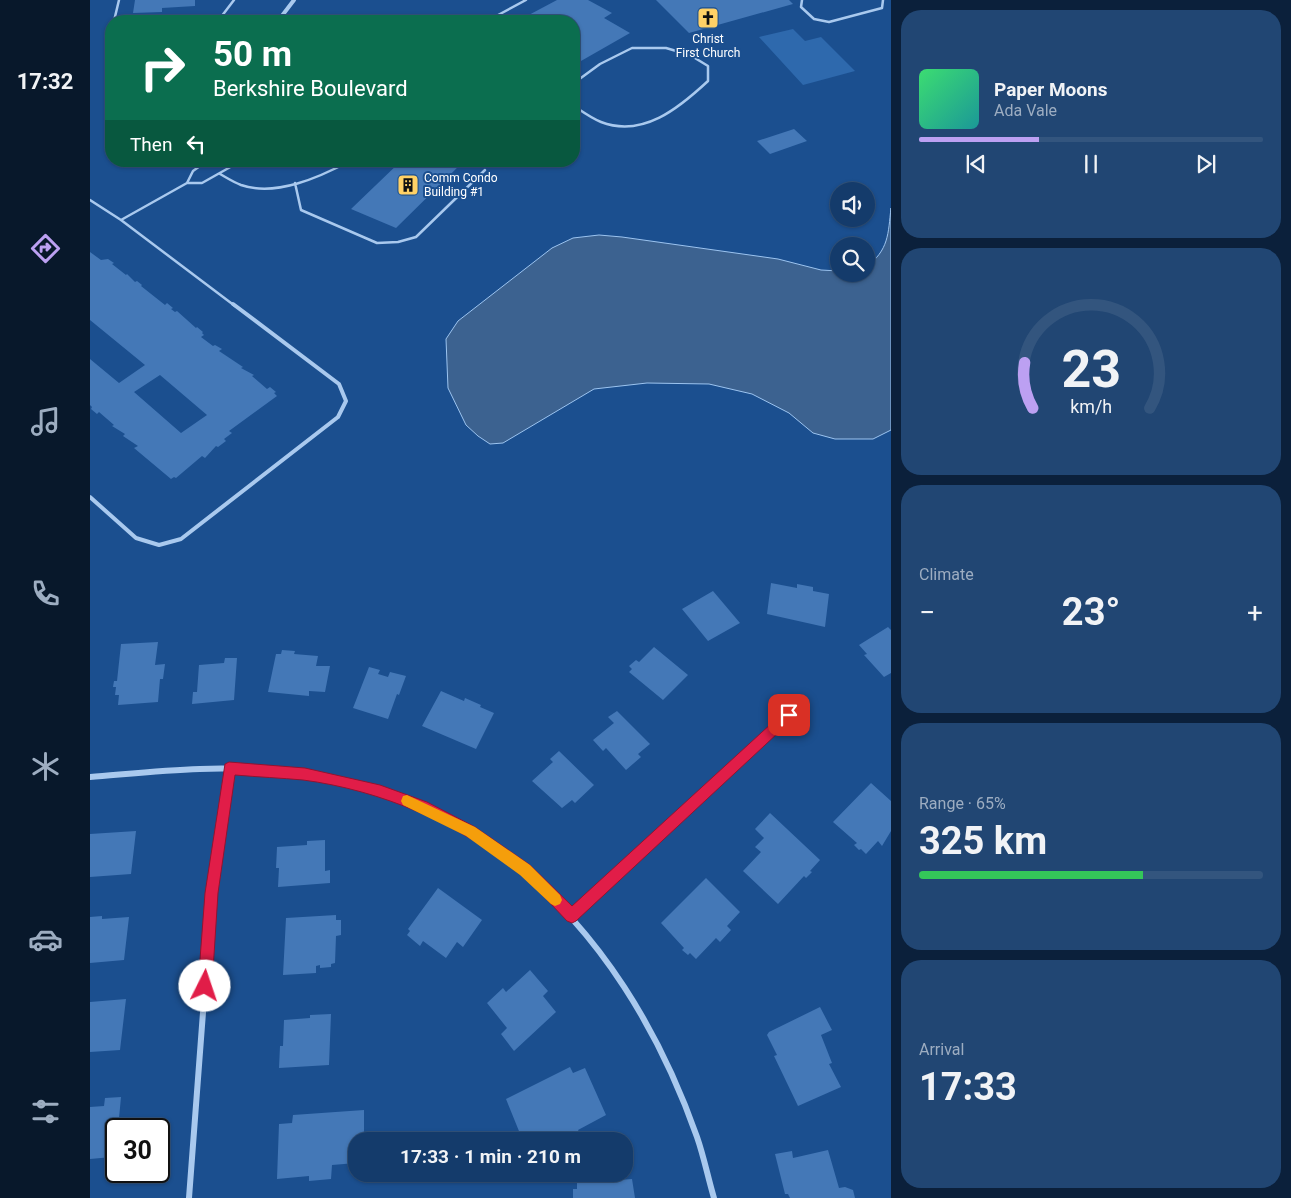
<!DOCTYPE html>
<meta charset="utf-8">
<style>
body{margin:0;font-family:Roboto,sans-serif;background:#214673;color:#f1f3f6;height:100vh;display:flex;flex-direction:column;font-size:19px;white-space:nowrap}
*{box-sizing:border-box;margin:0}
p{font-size:16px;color:#9dadc1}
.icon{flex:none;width:28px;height:28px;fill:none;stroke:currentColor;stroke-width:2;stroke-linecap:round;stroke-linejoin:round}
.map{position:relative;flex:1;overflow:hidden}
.sheet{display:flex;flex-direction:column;gap:10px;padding:10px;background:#0b203b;width:400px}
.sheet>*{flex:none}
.top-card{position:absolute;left:15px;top:15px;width:475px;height:152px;border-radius:20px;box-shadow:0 1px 4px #0004,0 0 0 1px #33557e;background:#0b6e4f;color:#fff;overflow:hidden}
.buttons{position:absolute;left:740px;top:182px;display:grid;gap:10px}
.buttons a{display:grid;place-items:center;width:45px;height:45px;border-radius:50%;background:#143b6b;box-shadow:0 1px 4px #0004,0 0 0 1px #33557e;font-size:25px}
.speed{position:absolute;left:15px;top:1118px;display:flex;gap:10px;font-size:25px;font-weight:700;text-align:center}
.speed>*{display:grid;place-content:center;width:65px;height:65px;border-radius:50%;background:#143b6b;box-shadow:0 1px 4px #0004,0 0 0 1px #33557e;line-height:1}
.speed .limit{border:2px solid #111;border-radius:8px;background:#fff;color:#111}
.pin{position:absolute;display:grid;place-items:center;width:42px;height:42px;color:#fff;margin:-21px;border-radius:10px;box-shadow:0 2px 8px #0006}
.me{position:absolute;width:55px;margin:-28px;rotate:4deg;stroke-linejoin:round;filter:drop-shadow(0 0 4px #0008)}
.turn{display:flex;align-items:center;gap:18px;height:105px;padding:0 25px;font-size:22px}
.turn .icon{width:65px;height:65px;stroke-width:2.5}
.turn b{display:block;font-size:35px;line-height:42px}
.then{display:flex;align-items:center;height:48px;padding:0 25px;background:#0003;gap:10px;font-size:19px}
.big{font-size:38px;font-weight:700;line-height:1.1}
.sheet .tile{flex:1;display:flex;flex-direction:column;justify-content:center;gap:8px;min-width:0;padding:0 18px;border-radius:20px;background:#214673}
.sheet .dial{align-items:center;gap:0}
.dial svg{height:130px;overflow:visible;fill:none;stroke:#33557e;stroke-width:7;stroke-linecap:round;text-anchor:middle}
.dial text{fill:#f1f3f6;stroke:none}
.song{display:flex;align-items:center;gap:15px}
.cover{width:60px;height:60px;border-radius:8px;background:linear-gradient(135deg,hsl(140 70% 55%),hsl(180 70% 35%))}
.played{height:5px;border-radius:2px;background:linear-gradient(90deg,#bca0f2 35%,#33557e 35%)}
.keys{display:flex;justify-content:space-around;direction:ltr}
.heat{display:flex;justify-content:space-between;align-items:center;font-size:28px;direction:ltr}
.charge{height:8px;border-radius:4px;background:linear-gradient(90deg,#34c759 65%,#33557e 0)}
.trip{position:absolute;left:258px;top:1132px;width:285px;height:50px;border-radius:20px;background:#143b6b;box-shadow:0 1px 4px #0004,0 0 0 1px #33557e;font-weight:700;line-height:50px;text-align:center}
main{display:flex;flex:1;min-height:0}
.tab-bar{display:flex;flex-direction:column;width:90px;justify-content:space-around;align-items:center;background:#08182b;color:#9dadc1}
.tab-bar .icon{width:35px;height:35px}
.tab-bar .active{color:#bca0f2}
.tab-bar b{font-size:22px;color:#f1f3f6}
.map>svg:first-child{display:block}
</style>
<main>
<nav class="tab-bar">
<b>17:32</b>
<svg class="icon active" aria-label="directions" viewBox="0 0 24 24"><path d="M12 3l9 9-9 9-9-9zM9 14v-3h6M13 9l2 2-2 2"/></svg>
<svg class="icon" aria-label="music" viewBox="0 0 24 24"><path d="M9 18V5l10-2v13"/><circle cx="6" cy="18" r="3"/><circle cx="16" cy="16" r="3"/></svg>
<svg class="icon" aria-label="phone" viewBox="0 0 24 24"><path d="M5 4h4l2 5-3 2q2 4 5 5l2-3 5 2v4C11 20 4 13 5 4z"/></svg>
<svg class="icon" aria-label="climate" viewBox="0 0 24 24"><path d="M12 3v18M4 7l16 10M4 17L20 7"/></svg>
<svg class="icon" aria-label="car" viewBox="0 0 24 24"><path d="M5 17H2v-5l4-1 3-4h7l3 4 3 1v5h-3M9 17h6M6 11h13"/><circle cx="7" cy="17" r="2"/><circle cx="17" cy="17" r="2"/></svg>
<svg class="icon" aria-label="filters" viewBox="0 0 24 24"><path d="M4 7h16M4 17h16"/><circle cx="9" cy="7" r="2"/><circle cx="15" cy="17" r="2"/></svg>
</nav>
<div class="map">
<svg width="801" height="1198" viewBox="0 0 801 1198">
<rect width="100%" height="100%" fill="#1b4f8f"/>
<path fill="#2e69ad" d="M703 29 715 41 731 37 765 71 713 85 669 37Z"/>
<path fill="#3c6290" stroke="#9cc4f0" d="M801 208V430L783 439H745L723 433 699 413 662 394 619 384 557 383 504 389 413 443 400 444 388 436 376 425 358 388 356 339 368 321 462 248 483 238 509 235 532 237 688 259 731 270 749 271V274H776V267C799 250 798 234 801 208Z"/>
<path fill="#4478b7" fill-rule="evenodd" d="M45 0H105V6L72 8V12L43 13Z
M467 0H498L522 13 514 18 540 33 484 65V21H441L435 17Z
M566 0H699L703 4 599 33Z
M704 129 717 141 680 154 667 141Z
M311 161H374L306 228 261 209Z
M0 252 11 260 18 259 24 263 22 264 36 275 37 274 45 282 47 281 52 285 51 286 75 305 77 303 83 308 81 309 85 312 87 311 106 328 107 327 113 332 112 333 114 335 111 337 123 346 125 345 132 349 129 351 153 367 151 368 164 375 162 376 177 389 180 387 186 392 184 393 187 396 139 431 142 433 134 439 136 441 128 447 126 446 115 458 112 456 86 478 84 477 81 479 44 448 48 446 33 436 35 434 22 426 24 425 9 412 7 414 1 409 2 407 0 405V359L29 383 55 365 0 320ZM70 375 117 415 91 433 44 392Z
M681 583 707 588V584L723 587V591L739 594 735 627 677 614Z
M623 591 650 623 618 641 592 609Z
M798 627 801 630V673L794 677 774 655 777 654 769 645Z
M68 642 65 665 75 664 73 679H70L68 702 28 705 29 695H25L26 687H23L24 681H27L31 644Z
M564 647 598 675 573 700 539 672 542 669 539 666 546 660 549 662Z
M192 650 205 651 204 654 228 656 226 666H240L235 692 219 691V696L178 692 186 654H191Z
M135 658H147L144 700 102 704 103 692H107L109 665 134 663Z
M279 667 290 670 288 674 298 677 300 672 316 676 309 695 307 694 298 719 263 708Z
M351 691 374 701 375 698 391 705 390 707 404 713 386 749 332 726Z
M527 711 560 744 548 754 551 757 536 770 516 748 513 751 503 740 524 723 518 717Z
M469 751 504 785 485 803 482 800 472 808 442 781 463 762 460 759Z
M781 783 801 801V831L792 846 788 841 776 854 771 849 769 850 764 845 767 843 743 822Z
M680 813 730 860 720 871 722 872 716 878 714 876 688 904 653 871 671 852 665 847 674 838 665 829Z
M46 831 41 874 0 877V834Z
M235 840V871L240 870V883L188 887 189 868H186L187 847 217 845V841Z
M616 878 650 912 637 926 641 930 630 942 626 938 606 959 600 953 598 955 592 950 594 948 571 923Z
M348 888 392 920 373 947 367 942 356 958 333 941 330 946 317 935 320 931 318 929Z
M246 915V920H251V935L246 936 245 963 241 964V967L230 968V965L226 966V973L193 975 196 918Z
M12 916V919L39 917 34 960 0 963V917Z
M440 970 458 991 453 996 466 1012 424 1051 411 1034 417 1028 397 1003 413 988 416 992Z
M36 999 30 1050 0 1052V1002Z
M730 1007 742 1030 731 1035 742 1063 739 1064 751 1087 708 1106 684 1056 687 1055 677 1035 679 1032Z
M241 1014 239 1065 189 1068 190 1046H193L194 1020 220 1018V1015Z
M480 1067 483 1073 495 1068 516 1115 488 1130 490 1134 477 1141H468L465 1133 449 1141H433L416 1099Z
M31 1097 28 1129 25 1134 22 1157 0 1159V1107L14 1106 15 1098Z
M274 1110V1141H266V1163L242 1165 241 1179 219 1181V1176L187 1179 189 1124 202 1123 203 1115Z
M738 1150 749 1188 755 1187 763 1190 765 1198H700L698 1194H695L685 1154 702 1151 703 1158Z
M542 1179 545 1198H483V1189H487V1183Z"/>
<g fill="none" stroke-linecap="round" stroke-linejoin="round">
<path stroke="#a9c9ee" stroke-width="2.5" d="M712 0 711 7 724 19 739 22 792 8 793 0
M24 21 29 0
M128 21 144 0
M397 21 436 0
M21 36 18 51 21 52
M484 83 510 64 542 48H576L600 55 618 66V81C589 108 553 138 511 122 501 118 493 112 484 106
M117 161 103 171 97 183H112L151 161
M130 174C137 178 143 182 151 185 186 197 230 177 260 161
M205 183 211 210 287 243 308 242 326 237 395 170
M0 200 31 220 145 306
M31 220 97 183"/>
<path stroke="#a9c9ee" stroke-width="4" d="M0 497 46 538 69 545 91 539 248 417 256 401 249 384 143 304"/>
<path stroke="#a9c9ee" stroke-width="4" d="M188 21 204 0"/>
<path stroke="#a9c9ee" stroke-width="6" d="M0 777C63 772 127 764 190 772 256 779 321 797 379 830 395 839 409 852 423 863 511 933 570 1032 607 1137 614 1157 618 1178 624 1198
M482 916 699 715
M99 1198 122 893 139 768"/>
</g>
<path fill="#e11d48" stroke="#92132f" d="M699 709 703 711 705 715 703 719 486 921 482 923 477 921C462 905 447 889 431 875 372 824 290 790 213 780 191 778 168 777 145 775L128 893 122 986 120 991 115 993 110 991 108 986 115 893 135 764 139 762 215 768 290 785 337 802 385 827 440 865 482 906 695 711Z"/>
<path fill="#f59e0b" d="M317 795 385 827 440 865 470 895 472 900 470 904 465 906 461 904 430 875 376 836 313 805 311 801 313 796Z"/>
<defs>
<g id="church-square" transform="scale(1.125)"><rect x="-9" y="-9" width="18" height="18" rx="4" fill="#ffd166" stroke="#1b4f8f"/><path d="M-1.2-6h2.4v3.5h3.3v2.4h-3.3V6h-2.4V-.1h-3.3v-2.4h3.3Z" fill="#111"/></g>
<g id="building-square" transform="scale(1.125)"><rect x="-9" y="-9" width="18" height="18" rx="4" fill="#ffd166" stroke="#1b4f8f"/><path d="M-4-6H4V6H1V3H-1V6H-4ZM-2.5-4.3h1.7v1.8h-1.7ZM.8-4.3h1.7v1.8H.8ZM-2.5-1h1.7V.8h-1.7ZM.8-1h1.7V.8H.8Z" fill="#111"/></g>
</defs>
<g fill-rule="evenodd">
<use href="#church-square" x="618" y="18"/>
<use href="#building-square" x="318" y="185"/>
</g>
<g text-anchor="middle" stroke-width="4" stroke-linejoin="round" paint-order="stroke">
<g font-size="12" fill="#fff" stroke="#1b4f8f">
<text x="618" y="43">Christ<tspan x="618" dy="14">First Church</tspan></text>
<text x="334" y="182" text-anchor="start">Comm Condo<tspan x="334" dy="14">Building #1</tspan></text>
</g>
</g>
</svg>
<div class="buttons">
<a><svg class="icon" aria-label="sound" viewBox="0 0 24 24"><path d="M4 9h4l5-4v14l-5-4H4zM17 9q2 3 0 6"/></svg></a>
<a><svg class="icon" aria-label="search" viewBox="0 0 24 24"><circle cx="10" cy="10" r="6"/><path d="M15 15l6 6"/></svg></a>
</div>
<div class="speed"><div class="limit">30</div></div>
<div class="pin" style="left:699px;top:715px;background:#d93025"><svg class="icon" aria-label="arrive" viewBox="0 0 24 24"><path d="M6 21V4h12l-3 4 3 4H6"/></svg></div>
<svg class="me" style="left:115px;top:986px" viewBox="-20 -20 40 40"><circle r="19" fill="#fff"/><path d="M0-13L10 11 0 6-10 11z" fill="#e11d48"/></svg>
<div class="trip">17:33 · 1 min · 210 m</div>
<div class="top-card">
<div class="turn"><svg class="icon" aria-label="right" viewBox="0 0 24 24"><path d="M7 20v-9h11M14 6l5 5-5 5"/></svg><div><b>50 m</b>Berkshire Boulevard</div></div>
<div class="then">Then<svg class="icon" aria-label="left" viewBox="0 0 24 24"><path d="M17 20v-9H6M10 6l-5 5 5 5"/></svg></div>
</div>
</div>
<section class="sheet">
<div class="tile">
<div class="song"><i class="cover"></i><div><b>Paper Moons</b><p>Ada Vale</p></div></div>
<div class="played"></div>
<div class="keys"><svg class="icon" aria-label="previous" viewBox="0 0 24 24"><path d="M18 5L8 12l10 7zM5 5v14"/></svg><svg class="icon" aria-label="pause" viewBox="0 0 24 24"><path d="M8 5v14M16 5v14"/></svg><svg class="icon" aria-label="next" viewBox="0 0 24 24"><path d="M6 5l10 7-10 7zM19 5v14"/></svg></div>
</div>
<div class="tile dial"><svg viewBox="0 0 100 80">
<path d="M14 69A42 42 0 1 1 86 69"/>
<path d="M14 69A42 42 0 0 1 9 41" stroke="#bca0f2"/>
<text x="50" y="56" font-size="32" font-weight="700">23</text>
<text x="50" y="72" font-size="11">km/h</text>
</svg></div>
<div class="tile"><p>Climate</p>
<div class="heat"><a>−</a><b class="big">23°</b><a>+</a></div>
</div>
<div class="tile"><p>Range · 65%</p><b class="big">325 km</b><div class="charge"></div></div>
<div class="tile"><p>Arrival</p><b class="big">17:33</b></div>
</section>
</main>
